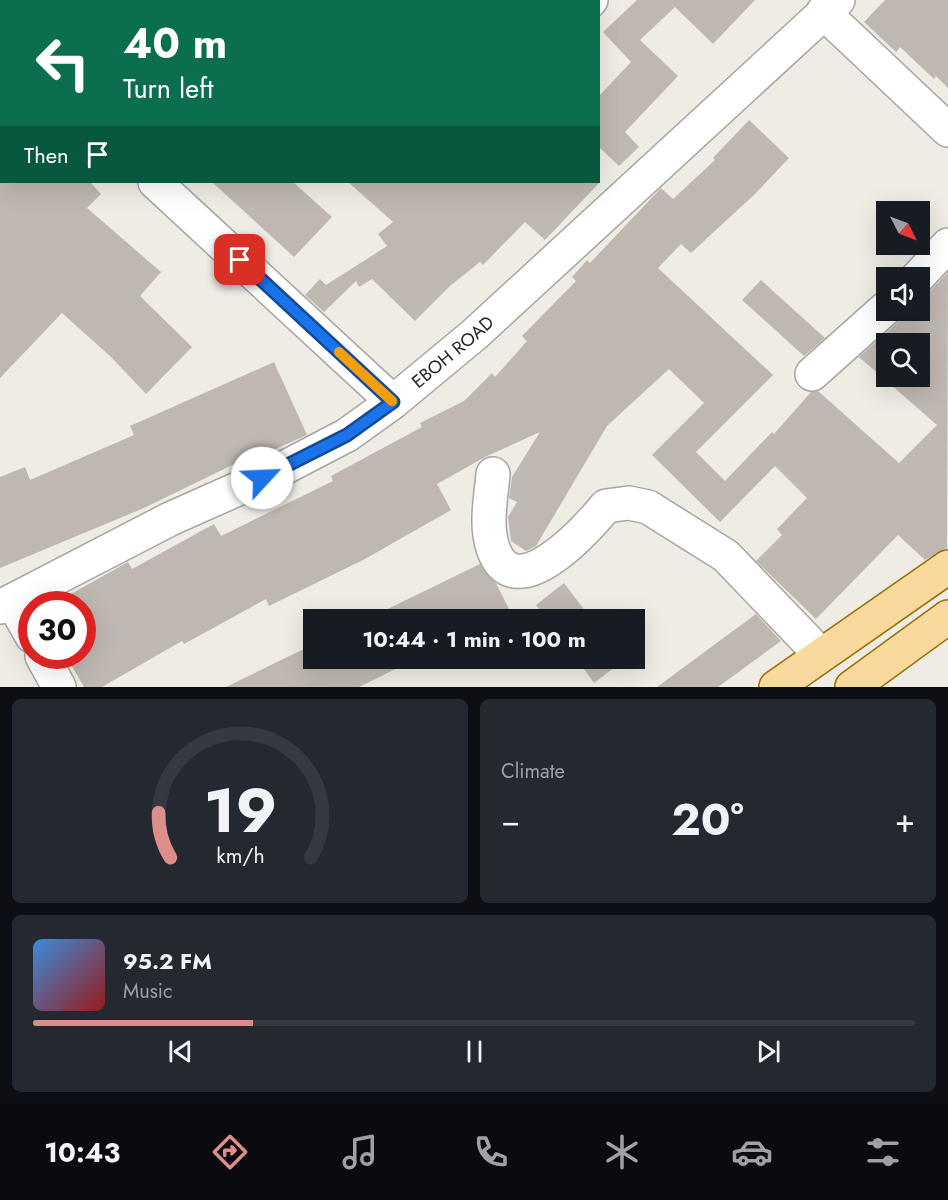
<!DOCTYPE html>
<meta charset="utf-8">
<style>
body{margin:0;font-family:Jost,sans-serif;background:#242831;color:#f1f3f6;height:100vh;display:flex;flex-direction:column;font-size:22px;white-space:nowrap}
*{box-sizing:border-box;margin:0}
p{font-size:20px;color:#9ea1a6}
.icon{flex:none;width:33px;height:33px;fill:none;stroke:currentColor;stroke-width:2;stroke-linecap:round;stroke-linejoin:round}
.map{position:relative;height:687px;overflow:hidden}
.drawer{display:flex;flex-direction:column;gap:12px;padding:12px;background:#0d0f14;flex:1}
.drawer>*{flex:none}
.guide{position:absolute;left:0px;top:0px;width:600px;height:183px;box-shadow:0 6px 24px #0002;background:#0b6e4f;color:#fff;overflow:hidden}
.needle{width:39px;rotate:132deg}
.tools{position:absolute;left:876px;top:201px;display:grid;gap:12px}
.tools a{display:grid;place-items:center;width:54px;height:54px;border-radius:0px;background:#171b24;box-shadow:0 6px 24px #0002;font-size:30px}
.speed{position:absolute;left:18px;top:591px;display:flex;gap:12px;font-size:30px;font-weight:700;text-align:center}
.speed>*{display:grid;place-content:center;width:78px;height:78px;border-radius:50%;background:#171b24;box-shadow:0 6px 24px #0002;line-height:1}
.speed .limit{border:9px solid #d22;background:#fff;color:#111}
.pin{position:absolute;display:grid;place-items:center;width:51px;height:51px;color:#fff;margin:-26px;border-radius:12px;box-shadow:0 3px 9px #0006}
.me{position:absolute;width:66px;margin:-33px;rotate:65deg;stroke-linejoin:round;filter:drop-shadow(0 0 4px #0008)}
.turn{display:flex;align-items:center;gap:21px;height:126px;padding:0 24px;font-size:27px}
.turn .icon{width:78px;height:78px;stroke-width:2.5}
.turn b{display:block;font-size:42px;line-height:51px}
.then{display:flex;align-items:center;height:57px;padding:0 24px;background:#0003;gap:12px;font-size:22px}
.big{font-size:45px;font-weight:700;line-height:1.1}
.drawer .widget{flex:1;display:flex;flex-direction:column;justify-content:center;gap:9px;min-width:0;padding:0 21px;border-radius:9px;background:#242831}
.drawer .dial{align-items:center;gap:0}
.dial svg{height:156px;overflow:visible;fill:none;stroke:#363941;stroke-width:7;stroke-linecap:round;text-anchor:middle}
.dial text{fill:#f1f3f6;stroke:none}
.song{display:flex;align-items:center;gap:18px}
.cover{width:72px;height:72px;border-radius:9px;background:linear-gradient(135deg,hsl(210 70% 55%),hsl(0 70% 35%))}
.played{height:6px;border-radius:3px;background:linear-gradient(90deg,#de8e8a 25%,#363941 25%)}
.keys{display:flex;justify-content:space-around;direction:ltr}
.heat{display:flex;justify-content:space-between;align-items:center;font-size:33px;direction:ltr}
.drawer .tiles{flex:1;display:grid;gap:12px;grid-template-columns:1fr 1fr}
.widget:last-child{grid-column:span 2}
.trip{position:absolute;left:303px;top:609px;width:342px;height:60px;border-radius:0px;background:#171b24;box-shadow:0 6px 24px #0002;font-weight:700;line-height:60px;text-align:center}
.tab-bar{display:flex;height:96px;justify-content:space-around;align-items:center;background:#090b0e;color:#9ea1a6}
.tab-bar .icon{width:42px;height:42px}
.tab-bar .on{color:#de8e8a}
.tab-bar b{font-size:27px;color:#f1f3f6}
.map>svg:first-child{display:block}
</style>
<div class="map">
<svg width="948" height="687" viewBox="0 0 948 687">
<rect width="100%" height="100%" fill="#efece4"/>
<path fill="#bfb8b0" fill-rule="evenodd" d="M637 0H755L713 44 675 7 640 40 678 76 625 132 639 147 619 166 598 146V97L631 62 603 32Z
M885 0H948V88L936 76 934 79 900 47 896 52 864 22Z
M749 120 789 158 755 194 691 253 681 244 658 268 773 375 696 452 725 481 772 432 774 434 811 392 818 391 899 463 937 425 859 357 898 322 904 310H920V296L930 291 948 272 947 548 925 560 898 535 816 619 756 561 782 535 777 529 807 498 775 466 720 522 652 455 704 403 669 369 607 426 536 546 526 551 511 541 508 517 517 502 509 498 512 477 540 432 485 457 437 484 451 510 365 559 269 606 266 599 184 644 182 641 102 687H84L66 656H82V604H53L128 562 132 569 214 524 221 536 333 481 331 476 422 427 420 423 464 401 492 373 495 377 527 341 522 336 576 281 572 277 587 260 590 263 661 188 673 199 715 160 713 158ZM886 344H920V376H886Z
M0 182H90L101 194 87 208 161 272 140 296 192 347 146 394 111 357 62 313 0 378Z
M212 182H293L332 217 294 257Z
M348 182H600L545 240 525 222 483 265 480 262 450 286 415 321 372 279 359 287 356 281 324 312 305 295 320 279 326 285 387 246 378 234 393 222Z
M761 280 825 338 804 356 742 300Z
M274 362 307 435 260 456 259 452 144 508 0 568V477L25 467 30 480 134 435 130 426Z
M480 564 496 583 511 613 499 620H365Z
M564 583 592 620H546L536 605Z
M756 614 781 641 718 687H657Z
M314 644V658H418L359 687H226Z
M576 658H627L594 683Z"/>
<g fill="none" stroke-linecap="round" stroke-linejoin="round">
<g stroke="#a5a5a5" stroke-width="36">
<g id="minor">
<path d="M589 2 591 0"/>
<path d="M823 12 948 130"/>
<path d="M0 38 2 39"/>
<path d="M0 131 2 130"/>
<path d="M155 182 393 402"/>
<path d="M917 278 948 245"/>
<path d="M812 374 886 308"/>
<path d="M493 474C491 498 485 525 493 548 514 611 587 529 606 506L629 503 648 507 726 556 821 655"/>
<path d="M12 601 32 636"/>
<path id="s1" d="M0 607 170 519 280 470 347 435 393 402 475 334 838 0"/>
<path d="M42 656 59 687"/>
</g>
</g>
<g stroke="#946f03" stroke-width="36">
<path id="major" d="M776 687 948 567
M852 687 948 617"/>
</g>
<use href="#minor" stroke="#fff" stroke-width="33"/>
<use href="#major" stroke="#fad99e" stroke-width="33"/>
</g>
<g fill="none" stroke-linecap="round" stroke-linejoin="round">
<g stroke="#114b97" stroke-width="15">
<path id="route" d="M240 260 393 402 347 435 262 478"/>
</g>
<use href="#route" stroke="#1a73e8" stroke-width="10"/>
<path stroke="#f59e0b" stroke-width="10" d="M339 352 392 401"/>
</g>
<g text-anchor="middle" stroke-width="5" stroke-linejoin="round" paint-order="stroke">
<g font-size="18" fill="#1e1e1e" stroke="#fff">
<text dy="6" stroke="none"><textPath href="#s1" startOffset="522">EBOH ROAD</textPath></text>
</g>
</g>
</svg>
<div class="tools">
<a><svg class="needle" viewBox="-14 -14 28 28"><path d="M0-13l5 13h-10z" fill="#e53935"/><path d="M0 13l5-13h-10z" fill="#9ea1a6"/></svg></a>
<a><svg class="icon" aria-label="sound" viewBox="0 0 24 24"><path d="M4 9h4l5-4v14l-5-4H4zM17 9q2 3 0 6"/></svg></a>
<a><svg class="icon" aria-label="search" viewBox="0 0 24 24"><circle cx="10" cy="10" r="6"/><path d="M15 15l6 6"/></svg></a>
</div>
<div class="speed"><div class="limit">30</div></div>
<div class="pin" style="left:240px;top:260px;background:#d93025"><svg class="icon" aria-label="arrive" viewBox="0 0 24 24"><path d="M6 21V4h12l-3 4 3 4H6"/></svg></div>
<svg class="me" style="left:262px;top:478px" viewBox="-20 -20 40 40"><circle r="19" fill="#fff"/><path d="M0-13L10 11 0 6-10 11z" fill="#1a73e8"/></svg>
<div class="trip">10:44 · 1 min · 100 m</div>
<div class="guide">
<div class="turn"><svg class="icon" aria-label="left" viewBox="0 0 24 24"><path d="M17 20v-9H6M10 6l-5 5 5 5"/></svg><div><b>40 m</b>Turn left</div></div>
<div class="then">Then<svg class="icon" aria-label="arrive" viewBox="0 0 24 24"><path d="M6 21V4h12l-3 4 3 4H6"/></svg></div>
</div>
</div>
<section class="drawer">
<div class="tiles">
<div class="widget dial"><svg viewBox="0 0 100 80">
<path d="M14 69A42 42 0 1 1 86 69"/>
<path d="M14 69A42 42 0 0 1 8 46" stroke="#de8e8a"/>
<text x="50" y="56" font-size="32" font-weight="700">19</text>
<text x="50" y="72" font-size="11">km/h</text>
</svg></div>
<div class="widget"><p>Climate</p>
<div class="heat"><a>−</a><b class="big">20°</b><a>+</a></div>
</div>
<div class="widget">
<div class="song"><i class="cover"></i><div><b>95.2 FM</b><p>Music</p></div></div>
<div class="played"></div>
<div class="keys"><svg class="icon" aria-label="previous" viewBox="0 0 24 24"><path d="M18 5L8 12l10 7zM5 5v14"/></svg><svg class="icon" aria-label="pause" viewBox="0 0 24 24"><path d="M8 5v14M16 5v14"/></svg><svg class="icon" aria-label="next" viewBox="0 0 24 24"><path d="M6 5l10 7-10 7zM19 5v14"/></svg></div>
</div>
</div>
</section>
<nav class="tab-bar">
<b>10:43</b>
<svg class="icon on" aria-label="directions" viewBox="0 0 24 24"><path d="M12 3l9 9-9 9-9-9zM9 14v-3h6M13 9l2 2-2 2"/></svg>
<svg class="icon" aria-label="music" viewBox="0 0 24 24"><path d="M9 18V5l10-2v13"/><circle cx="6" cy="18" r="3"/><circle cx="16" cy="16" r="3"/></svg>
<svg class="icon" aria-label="phone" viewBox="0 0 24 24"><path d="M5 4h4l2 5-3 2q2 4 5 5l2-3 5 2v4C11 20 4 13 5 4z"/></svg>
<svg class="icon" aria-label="climate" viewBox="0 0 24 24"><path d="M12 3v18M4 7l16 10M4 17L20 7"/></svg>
<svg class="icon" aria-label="car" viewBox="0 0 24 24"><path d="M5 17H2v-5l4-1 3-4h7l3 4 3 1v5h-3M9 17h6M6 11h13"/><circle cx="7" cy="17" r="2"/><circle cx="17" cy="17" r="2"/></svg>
<svg class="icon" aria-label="filters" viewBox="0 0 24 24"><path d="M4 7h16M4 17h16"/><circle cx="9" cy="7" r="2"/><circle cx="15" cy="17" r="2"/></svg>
</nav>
